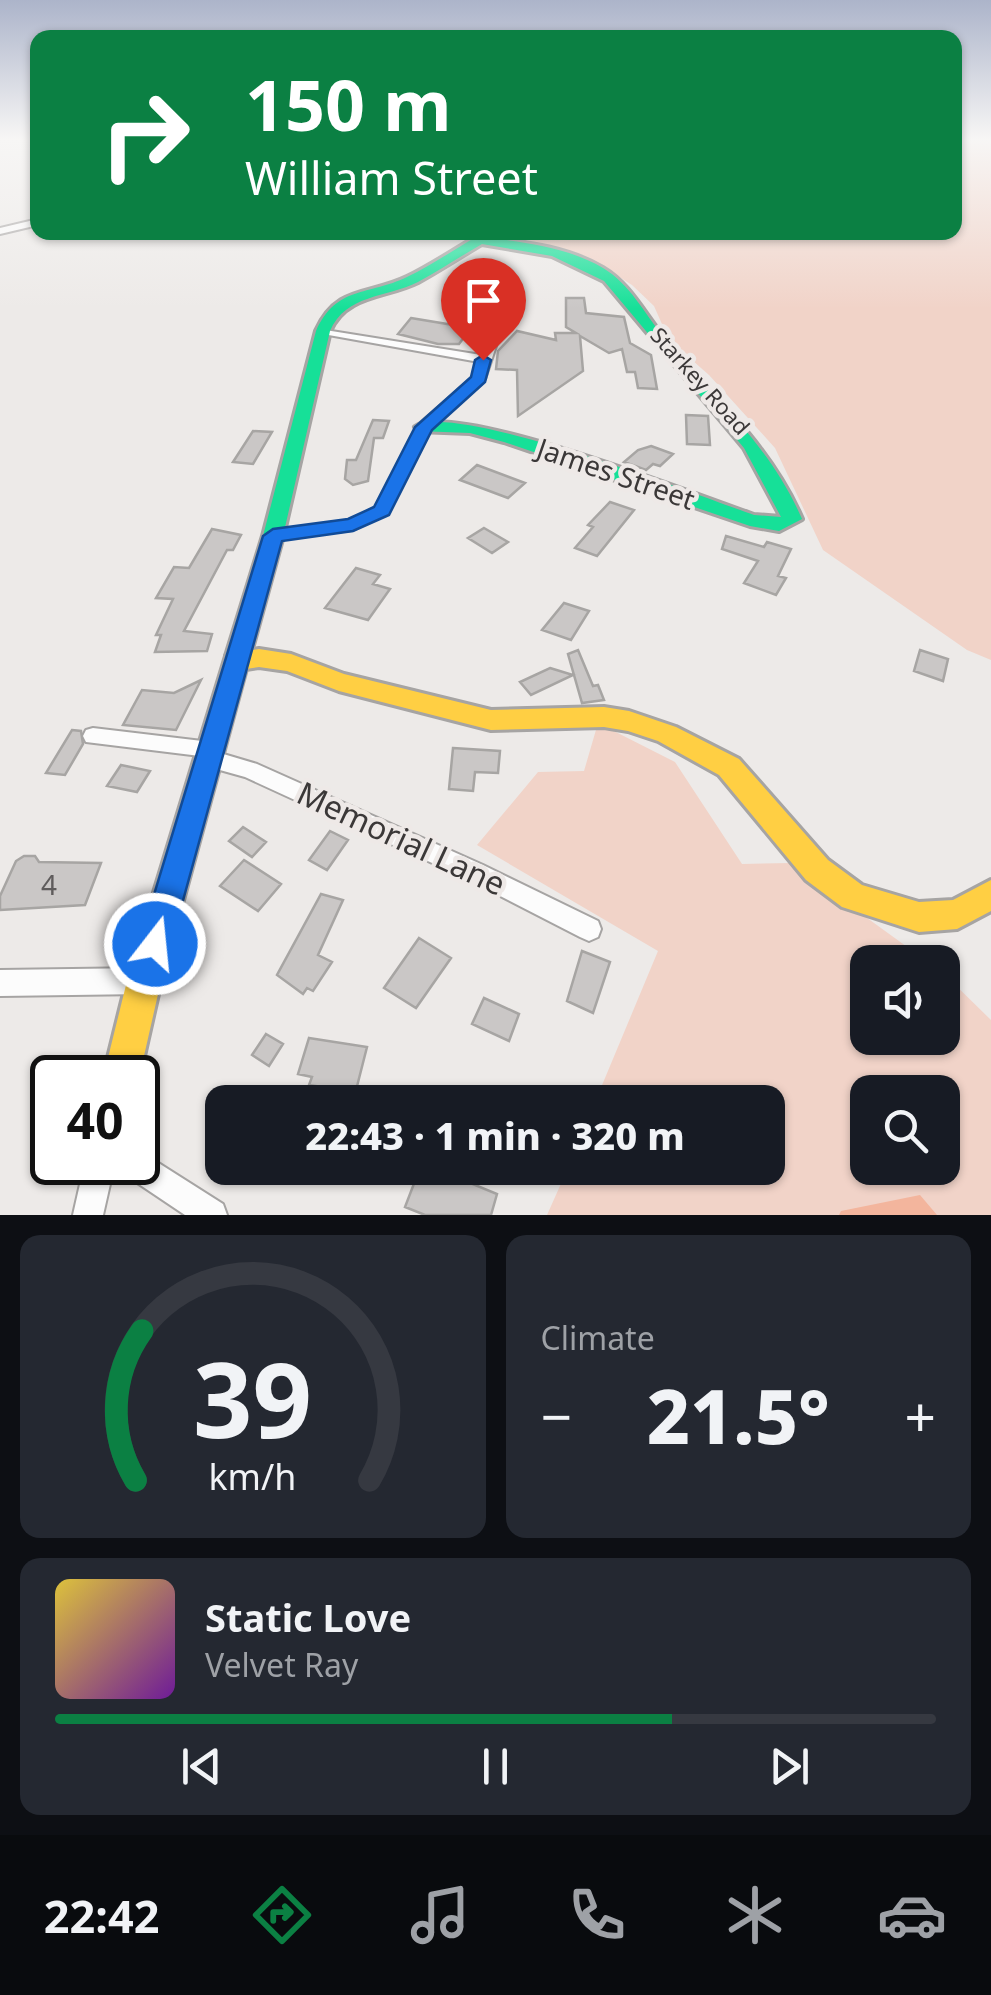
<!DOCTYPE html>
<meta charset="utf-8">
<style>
body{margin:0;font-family:"Noto Sans",sans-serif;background:#242831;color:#f1f3f6;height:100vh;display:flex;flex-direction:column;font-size:38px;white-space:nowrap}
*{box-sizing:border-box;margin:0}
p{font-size:32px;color:#9ea1a6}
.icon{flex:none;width:55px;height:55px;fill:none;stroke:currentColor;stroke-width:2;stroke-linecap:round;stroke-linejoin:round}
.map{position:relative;height:1215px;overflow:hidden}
.drawer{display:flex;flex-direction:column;gap:20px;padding:20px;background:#0d0f14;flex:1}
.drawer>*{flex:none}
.hud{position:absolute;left:30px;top:30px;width:932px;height:210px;border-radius:20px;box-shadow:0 2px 8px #0004;background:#0b8043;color:#fff;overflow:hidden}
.buttons{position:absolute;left:850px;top:945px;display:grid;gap:20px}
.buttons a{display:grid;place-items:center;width:110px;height:110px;border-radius:20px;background:#171b24;box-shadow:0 2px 8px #0004;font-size:50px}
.speed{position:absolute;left:30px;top:1055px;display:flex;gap:20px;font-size:50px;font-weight:700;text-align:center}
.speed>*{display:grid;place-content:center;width:130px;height:130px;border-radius:50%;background:#171b24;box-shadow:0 2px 8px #0004;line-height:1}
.speed .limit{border:5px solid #111;border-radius:15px;background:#fff;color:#111}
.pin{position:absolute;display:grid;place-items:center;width:85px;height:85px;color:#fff;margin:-102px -42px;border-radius:50% 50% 50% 0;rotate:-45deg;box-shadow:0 0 10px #0007}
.pin .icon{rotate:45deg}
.me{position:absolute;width:110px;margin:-55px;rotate:16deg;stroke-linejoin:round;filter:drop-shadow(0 0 8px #0008)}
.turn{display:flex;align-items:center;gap:35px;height:210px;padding:0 50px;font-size:45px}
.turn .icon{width:130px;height:130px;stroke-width:2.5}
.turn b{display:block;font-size:70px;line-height:85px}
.big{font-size:75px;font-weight:800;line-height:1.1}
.drawer .card{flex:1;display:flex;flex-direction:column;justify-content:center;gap:15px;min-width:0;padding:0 35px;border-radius:20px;background:#242831}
.drawer .dial{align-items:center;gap:0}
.dial svg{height:260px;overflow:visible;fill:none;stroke:#363941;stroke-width:7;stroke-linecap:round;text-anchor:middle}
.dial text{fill:#f1f3f6;stroke:none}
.song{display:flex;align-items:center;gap:30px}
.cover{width:120px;height:120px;border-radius:15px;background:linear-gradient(135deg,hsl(50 70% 55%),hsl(280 70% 35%))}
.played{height:10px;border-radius:5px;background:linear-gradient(90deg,#0b8043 70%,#363941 70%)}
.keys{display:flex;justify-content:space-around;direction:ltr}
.heat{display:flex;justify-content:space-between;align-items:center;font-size:55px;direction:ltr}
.drawer .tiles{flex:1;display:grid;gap:20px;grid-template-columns:1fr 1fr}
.card:last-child{grid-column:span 2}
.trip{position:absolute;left:205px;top:1085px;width:580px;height:100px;border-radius:20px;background:#171b24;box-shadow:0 2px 8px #0004;font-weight:800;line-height:100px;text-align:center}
.dock{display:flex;height:160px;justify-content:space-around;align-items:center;background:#090b0e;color:#9ea1a6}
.dock .icon{width:70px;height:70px}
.dock .selected{color:#0b8043}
.dock b{font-size:45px;color:#f1f3f6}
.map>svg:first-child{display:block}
</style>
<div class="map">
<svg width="991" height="1215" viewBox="0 0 991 1215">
<rect width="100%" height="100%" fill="#edeae8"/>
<path fill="#f1d3c8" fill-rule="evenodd" d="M955 139H991V660L967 650 823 550 775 448 709 375 669 340 654 306 632 285 600 265 508 233 955 232Z
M598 723 675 762 742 864 791 863 928 962H868V1038H942L943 973 991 1020V1215H547L568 1168H768V1102H595L658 951 477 845 538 772 584 771ZM868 1092H942V1168H868Z"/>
<path fill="#f3b59d" d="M920 1195 937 1215H839L841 1211Z"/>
<path fill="#cac7c6" stroke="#a7a5a3" stroke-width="2.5" d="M566 298H584L586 313 624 317 630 343 651 355 657 389 638 388 635 372H627L622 349 609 353 580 336 583 371 518 416 517 370 496 369 498 351 517 331 556 340 555 333H576L566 327Z
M411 318 471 328 459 344H438L398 334Z
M686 415 708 416 710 445 687 444Z
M373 420 389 421 383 438H374L368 481 353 485 345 479 347 460H356Z
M253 431 272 432 253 464 233 462Z
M651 446 673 454 660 466 653 464 646 470 624 462 638 450Z
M477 465 525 483 508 498 460 480Z
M610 502 634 510 597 556 575 548 593 527 588 525Z
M484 528 508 542 492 553 468 538Z
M212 529 241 535 233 550H227L184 631 212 634 207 651 155 652 161 635H156L173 599 156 598 174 567 189 568Z
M726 536 764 547 767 542 791 549 778 576 786 578 776 595 744 583 758 561 722 549Z
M356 568 380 575 373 584 390 589 368 620 325 608Z
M564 603 589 611 571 640 542 630Z
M578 650 593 686 598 685 604 700 582 703 568 654Z
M920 650 948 659 943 681 914 671Z
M550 668 573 675 531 695 520 682Z
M201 680 176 730 123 725 142 690 174 693Z
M72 730 81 731 83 744 65 775 46 773Z
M453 748 500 751 498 773 475 772 473 791 449 789Z
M121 765 150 771 137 792 107 786Z
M243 827 266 842 252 857 229 841Z
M330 831 348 840 327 870 309 860Z
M24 856H35L39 862 101 863 85 905 0 910V896L16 861Z
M244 860 281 884 258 911 220 886Z
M321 894 343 900 318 955 332 962 313 991 307 988 303 994 277 975Z
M419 938 451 958 416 1008 384 988Z
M582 951 610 962 593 1013 567 1001Z
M484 998 519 1014 509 1041 472 1024Z
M266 1034 283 1044 269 1066 252 1055Z
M309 1038 367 1047 353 1102H325L329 1088 309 1085 312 1077 298 1074Z
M420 1168H434L497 1194 491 1215H425L405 1207Z"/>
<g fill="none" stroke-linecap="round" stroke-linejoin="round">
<g stroke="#a6a4a3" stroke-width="4">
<path id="street" d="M38 219V225L0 234V228Z
M492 319 498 322 497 343 485 379 430 429 387 513 353 530 267 539 265 536 267 533 349 521 376 507 419 424 473 377 479 362 323 334 317 331 319 329 481 355 486 322Z
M93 728 219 743 222 749 220 753 257 764 483 865 598 921 601 929 598 937 589 941 580 937 467 879 245 777 202 765 200 756 86 742 83 736 86 730Z
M144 968 153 972 157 981 153 990 144 994 0 996V970Z
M138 1150 223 1204 227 1215H185L121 1172 116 1162H138Z
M85 1162H115L103 1215H73Z"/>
</g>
<g stroke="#a6a4a3" stroke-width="6">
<path id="fast" d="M484 232H499L492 238C529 243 569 248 603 268 630 284 644 313 663 336 713 397 770 445 802 519L779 531 750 526 504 442 470 433 418 431 415 427C451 399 702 497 754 515L781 517 744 448 604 281 552 256 482 244C461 256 440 270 418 282 386 298 346 294 330 331L283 536 250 656 246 662H230L226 656 263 536 316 331C337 285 368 296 407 277 434 264 458 247 484 232Z"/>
</g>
<g stroke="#a6a4a3" stroke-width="6">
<path id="slow" d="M238 647 247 651 259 649 291 654 344 674 491 710 604 707 629 711 676 727 739 759 828 860 862 885 919 902 953 900 991 880V911L957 929 919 932 842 907 806 880 719 775 658 741 628 731 604 727 491 730 339 691 287 671 259 667 246 669 161 981 139 1078 138 1081V1078H103L127 981 226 656 230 650Z"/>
</g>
<use href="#street" fill="#fcfcfc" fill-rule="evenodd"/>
<use href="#fast" fill="#16e098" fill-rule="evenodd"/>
<use href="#slow" fill="#ffcf43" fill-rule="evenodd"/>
</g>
<linearGradient id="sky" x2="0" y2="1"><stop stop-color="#acb4ca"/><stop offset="0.45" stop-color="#f7f6f5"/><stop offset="1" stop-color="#f7f6f5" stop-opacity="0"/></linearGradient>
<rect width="991" height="309" fill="url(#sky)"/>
<path fill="#1a73e8" stroke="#114b97" stroke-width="2.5" d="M483 355 491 360 485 382 432 430 389 515 353 531 282 541 171 944 166 955 155 959 143 955 139 944 263 536 273 529 348 519 374 507 415 427 471 377 475 360Z"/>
<g text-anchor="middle" stroke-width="9" stroke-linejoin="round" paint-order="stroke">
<g font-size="22" fill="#3b3838" stroke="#eee9e7">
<text transform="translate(700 381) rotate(48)" y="8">Starkey Road</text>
</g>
<g font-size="28" fill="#3b3838" stroke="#eee9e7">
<text transform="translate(616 474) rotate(19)" y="10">James Street</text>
</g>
<g font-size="28" fill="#5f5c5c">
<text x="49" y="895">4</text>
</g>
<g font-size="32" fill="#3b3838" stroke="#eee9e7">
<text transform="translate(401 839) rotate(25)" y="11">Memorial Lane</text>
</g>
</g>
</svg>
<div class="buttons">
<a><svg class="icon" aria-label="sound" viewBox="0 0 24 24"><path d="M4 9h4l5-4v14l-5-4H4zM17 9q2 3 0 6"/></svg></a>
<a><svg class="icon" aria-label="search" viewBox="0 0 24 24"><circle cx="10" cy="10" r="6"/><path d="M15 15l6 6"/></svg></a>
</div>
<div class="speed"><div class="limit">40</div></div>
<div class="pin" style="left:483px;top:360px;background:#d93025"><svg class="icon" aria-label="arrive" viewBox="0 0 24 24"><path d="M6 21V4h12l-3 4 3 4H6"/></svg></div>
<svg class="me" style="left:155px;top:944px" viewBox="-20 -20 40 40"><circle r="17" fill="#1a73e8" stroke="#fff" stroke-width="3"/><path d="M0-11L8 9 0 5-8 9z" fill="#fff"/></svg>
<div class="trip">22:43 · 1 min · 320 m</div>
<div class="hud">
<div class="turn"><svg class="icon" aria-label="right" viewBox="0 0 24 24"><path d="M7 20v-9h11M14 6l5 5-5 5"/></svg><div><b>150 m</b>William Street</div></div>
</div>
</div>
<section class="drawer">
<div class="tiles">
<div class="card dial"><svg viewBox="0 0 100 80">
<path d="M14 69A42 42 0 1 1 86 69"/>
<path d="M14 69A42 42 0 0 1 16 23" stroke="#0b8043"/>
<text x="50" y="56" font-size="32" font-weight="700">39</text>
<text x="50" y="72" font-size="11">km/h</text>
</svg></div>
<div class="card"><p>Climate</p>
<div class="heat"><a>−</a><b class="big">21.5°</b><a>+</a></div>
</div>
<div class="card">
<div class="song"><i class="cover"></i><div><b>Static Love</b><p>Velvet Ray</p></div></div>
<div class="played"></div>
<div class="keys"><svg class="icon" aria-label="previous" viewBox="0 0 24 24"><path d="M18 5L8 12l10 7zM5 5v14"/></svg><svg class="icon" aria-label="pause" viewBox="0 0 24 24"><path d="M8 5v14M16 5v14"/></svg><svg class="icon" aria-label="next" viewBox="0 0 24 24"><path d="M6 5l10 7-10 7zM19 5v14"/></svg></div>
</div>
</div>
</section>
<nav class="dock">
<b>22:42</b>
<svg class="icon selected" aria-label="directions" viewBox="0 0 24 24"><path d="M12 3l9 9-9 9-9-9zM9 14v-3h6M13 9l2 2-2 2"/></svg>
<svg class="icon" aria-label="music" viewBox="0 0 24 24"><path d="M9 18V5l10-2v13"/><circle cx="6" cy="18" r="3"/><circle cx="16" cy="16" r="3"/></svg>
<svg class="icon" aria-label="phone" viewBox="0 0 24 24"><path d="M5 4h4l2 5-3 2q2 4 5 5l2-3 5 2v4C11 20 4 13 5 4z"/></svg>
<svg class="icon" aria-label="climate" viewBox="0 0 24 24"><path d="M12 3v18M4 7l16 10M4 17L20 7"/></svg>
<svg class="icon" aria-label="car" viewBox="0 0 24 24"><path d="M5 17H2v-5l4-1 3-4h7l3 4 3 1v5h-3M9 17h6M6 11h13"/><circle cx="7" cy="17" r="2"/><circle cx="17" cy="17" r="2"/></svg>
</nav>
